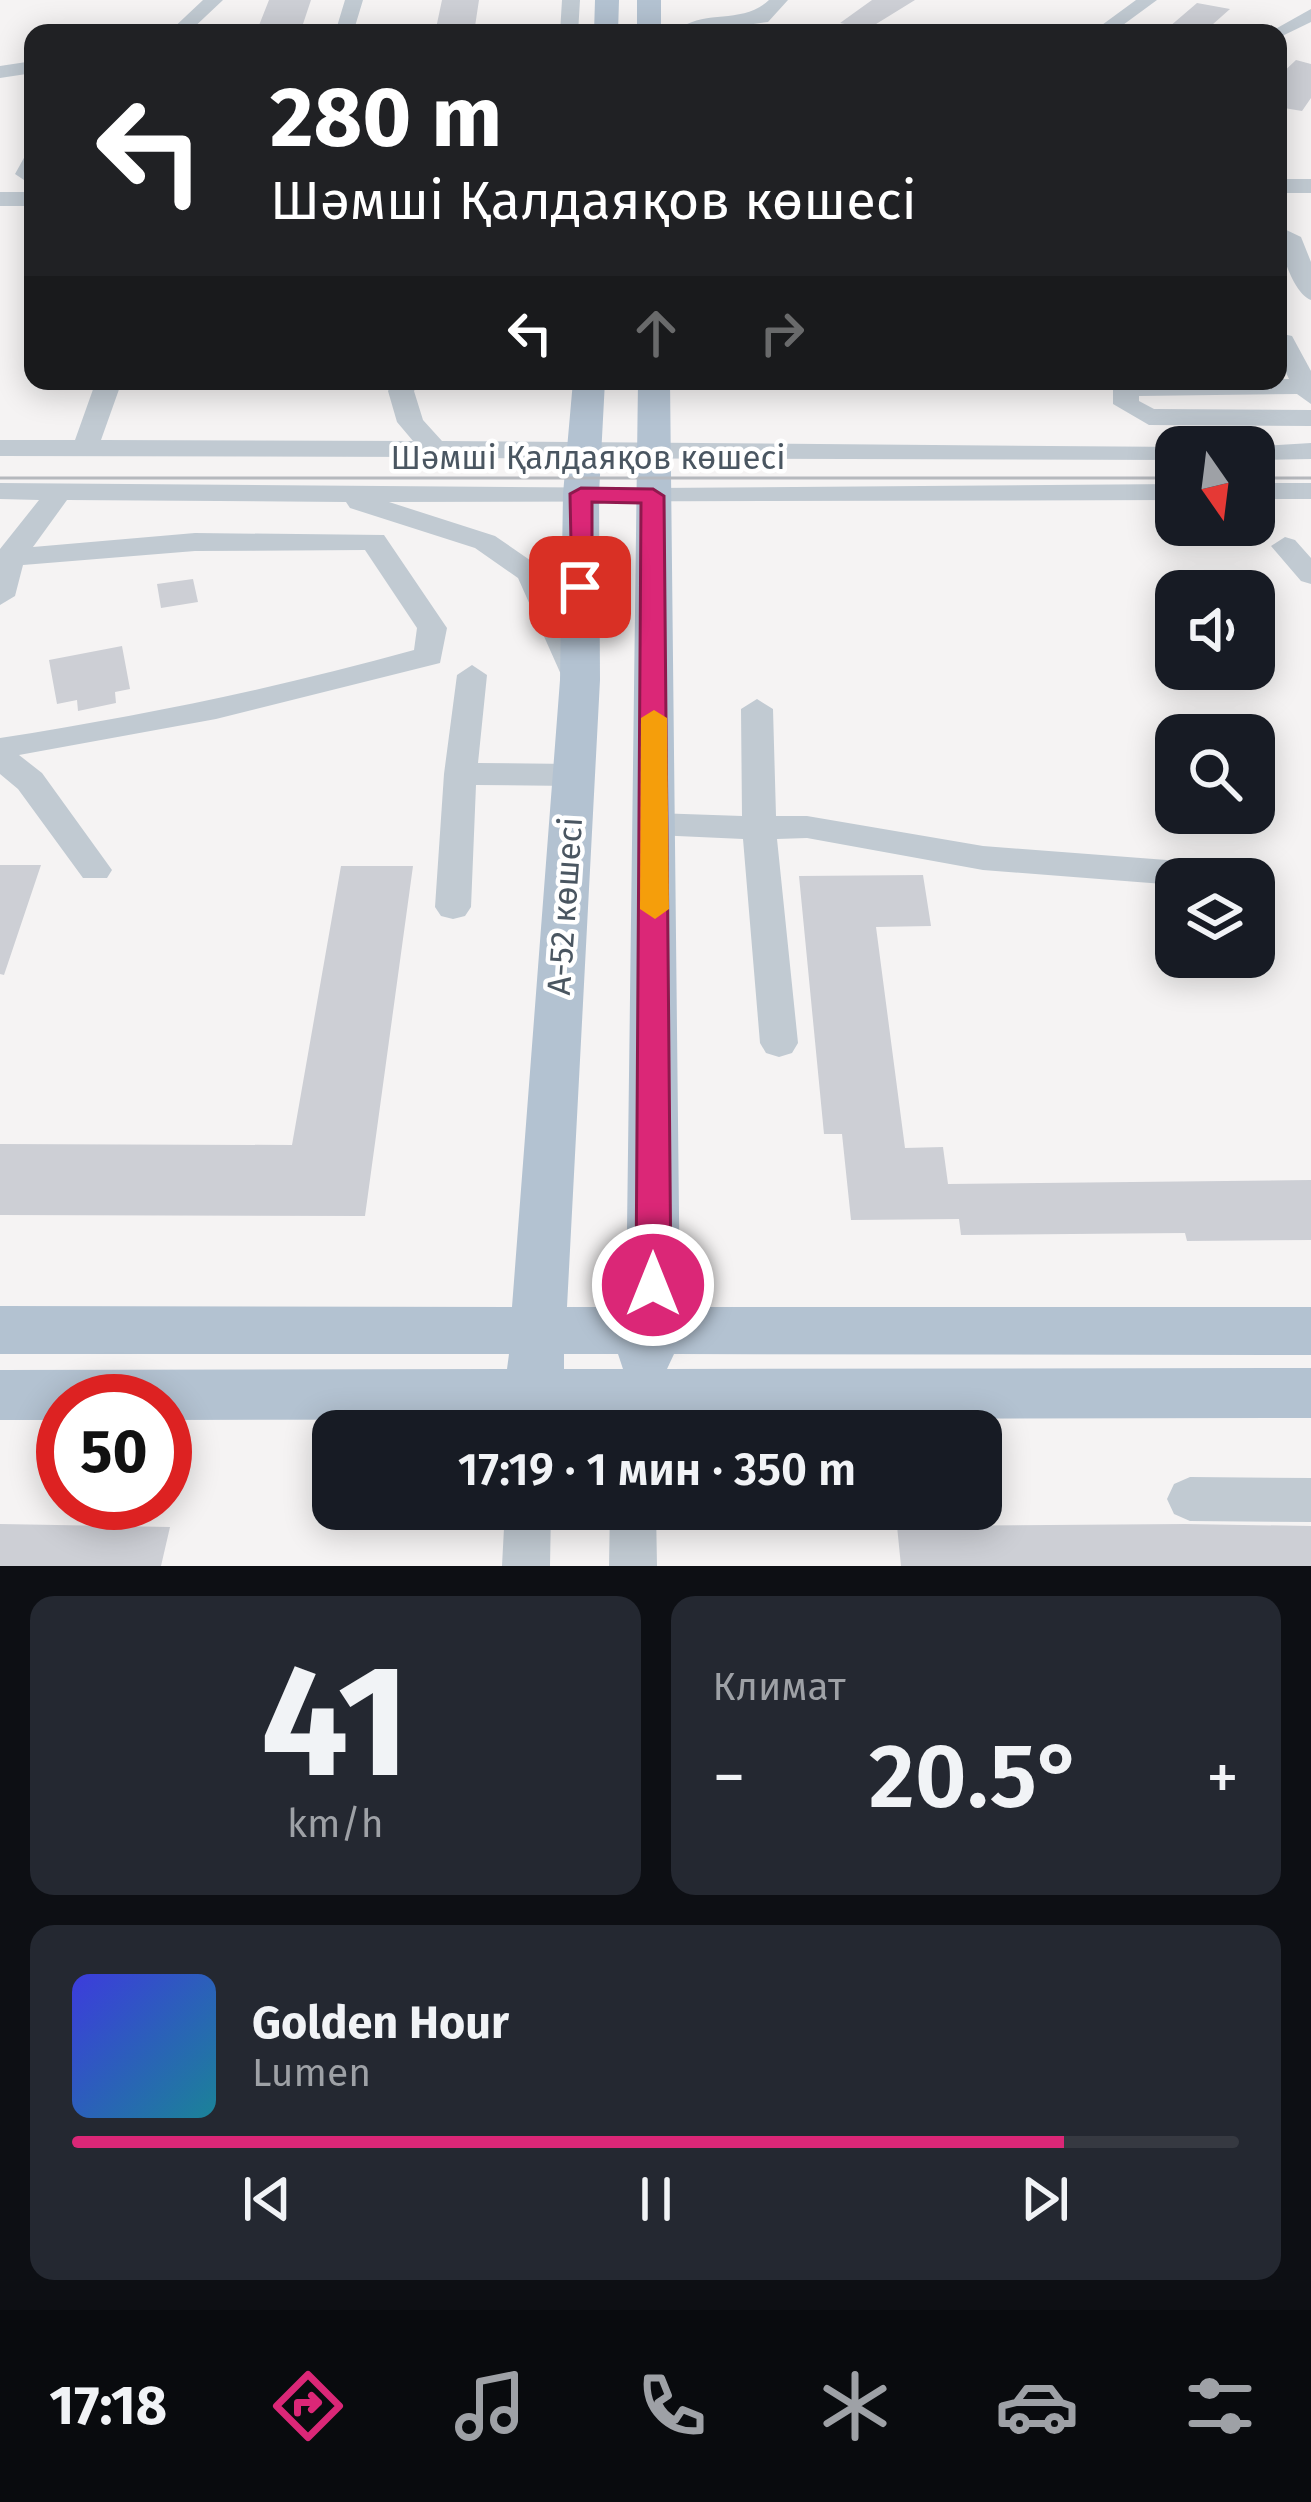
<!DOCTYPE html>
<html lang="ru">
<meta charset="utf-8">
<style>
body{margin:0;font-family:"Fira Sans",sans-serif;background:#242831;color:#f1f3f6;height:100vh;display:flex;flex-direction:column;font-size:45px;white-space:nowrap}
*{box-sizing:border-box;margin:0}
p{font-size:39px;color:#9ea1a6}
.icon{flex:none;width:66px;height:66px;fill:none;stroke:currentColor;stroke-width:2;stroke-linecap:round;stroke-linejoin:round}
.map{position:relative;height:1566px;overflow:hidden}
.side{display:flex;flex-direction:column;gap:30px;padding:30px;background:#0d0f14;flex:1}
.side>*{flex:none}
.banner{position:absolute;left:24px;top:24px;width:1263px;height:366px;border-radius:24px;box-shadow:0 6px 30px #0003;background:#202124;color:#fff;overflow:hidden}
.needle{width:78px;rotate:166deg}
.tools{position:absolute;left:1155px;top:426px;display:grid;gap:24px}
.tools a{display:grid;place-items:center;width:120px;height:120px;border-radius:24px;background:#171b24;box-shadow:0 6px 30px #0003;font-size:60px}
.speed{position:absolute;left:36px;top:1374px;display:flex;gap:24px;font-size:60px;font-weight:700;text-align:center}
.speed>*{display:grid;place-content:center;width:156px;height:156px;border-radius:50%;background:#171b24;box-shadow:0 6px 30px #0003;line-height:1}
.speed .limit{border:18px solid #d22;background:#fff;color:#111}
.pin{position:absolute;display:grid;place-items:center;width:102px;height:102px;color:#fff;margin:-51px;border-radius:24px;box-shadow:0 6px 18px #0006}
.me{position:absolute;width:132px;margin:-66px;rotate:0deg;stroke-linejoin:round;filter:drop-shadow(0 0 9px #0008)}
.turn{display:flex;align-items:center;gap:42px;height:252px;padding:0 48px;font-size:54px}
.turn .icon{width:156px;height:156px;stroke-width:2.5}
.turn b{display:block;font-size:84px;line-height:102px}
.lanes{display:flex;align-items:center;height:114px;padding:0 48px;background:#0003;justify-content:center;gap:60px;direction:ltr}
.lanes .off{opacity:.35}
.big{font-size:90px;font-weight:600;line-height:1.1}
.side .card{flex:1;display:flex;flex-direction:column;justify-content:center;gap:18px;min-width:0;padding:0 42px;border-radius:24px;background:#242831}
.side .dial{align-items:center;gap:0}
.dial b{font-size:156px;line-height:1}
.song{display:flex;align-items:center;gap:36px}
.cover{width:144px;height:144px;border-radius:18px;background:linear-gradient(135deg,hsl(240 70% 55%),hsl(190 70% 35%))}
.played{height:12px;border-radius:6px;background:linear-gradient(90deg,#db2777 85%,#363941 85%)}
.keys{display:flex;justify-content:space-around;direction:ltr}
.heat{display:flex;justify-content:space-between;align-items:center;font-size:66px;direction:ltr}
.side .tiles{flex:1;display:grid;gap:30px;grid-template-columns:1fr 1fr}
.card:last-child{grid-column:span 2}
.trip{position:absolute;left:312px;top:1410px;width:690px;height:120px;border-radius:24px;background:#171b24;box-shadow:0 6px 30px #0003;font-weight:600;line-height:120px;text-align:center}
.dock{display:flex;height:192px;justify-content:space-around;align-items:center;background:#090b0e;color:#9ea1a6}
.dock .icon{width:84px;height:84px}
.dock .on{color:#db2777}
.dock b{font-size:54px;color:#f1f3f6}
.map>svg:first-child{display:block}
</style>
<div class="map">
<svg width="1311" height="1566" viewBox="0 0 1311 1566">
<rect width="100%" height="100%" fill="#f5f3f3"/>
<path fill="#cdcfd5" d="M269 0H311L300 33H256Z
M442 0H479L474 33H435Z
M872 0H915L868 29 840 23Z
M1197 3 1230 9 1203 33H1162Z
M1296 60 1311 64V98L1302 111 1278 107V77Z
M193 579 198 602 161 608 157 584Z
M122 646 130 689 115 692 116 703 78 711 77 700 57 704 49 660Z
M0 865H41L4 975 0 974Z
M341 866H413L365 1216 0 1215V1144L292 1145Z
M923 875 931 926 876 927 905 1148 943 1147 948 1184 1311 1180V1240L1187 1241 1185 1233 961 1235 959 1219 851 1220 842 1134H824L799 876Z
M0 1524 170 1527 161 1566H0Z
M1185 1524 1311 1526V1566H901L897 1526Z"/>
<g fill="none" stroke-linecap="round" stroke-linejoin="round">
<path fill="#c1cad2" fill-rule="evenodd" d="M203 0H223L188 33H168Z
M345 0H363L353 33H335Z
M562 0H580L578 33H560Z
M769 0H788L768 22 691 33 682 27C708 10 744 24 769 0Z
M1136 0H1157L1112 33H1091Z
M1311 9V22L1278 38V33H1268Z
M33 61V73L0 78V66Z
M33 155V186L15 174 25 156Z
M1278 179H1311V193H1278Z
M0 192H33V206H0Z
M1278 226 1301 237 1311 262V300C1292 293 1278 245 1278 226Z
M1283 334 1292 336 1311 371V404L1297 394 1139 396V401L1154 409 1311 410V426L1149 425 1113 404V388L1123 381 1289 379 1278 356V335Z
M96 381H122L101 440 413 441 397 422 388 391 394 381H420L414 391 423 420 442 441 1186 447H1176V460L455 458 442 466 427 457 0 456V440H75Z
M1311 443V459L1254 460V447H1244Z
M0 483 653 488 1176 484V500L389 502 495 536 540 567 595 679 579 689 563 679 518 578 475 548 350 508 346 502 67 500 33 547 195 533 384 535 447 628 440 663 216 719 19 755 42 773 112 870 107 878H83L18 789 0 774V738C140 716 278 688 414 650L417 628 365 550 195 551 23 565 15 596 0 605V549L39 500 0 499Z
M1254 483H1311V499H1254Z
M1285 537 1295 540 1311 558V584L1301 581 1271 546Z
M472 665 487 675 478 763 573 764 585 767 589 775 585 783 573 786 476 785 471 907 465 916 453 919 441 916 435 907 444 774 457 675Z
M757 699 773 709 776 816H807L983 846 1219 864 1231 868 1236 876 1176 879V885L983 870 807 838 777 839 798 1043 792 1053 779 1057 766 1053 760 1043 743 839 655 835 643 832 638 824 643 816 655 813 742 816 741 709Z
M534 1373 550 1379 556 1393 555 1431H509L512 1393 518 1379Z
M1190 1477 1311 1478V1522L1190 1521 1174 1514 1167 1499 1174 1484Z
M505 1509H551L550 1566H502Z
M610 1509H656L657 1566H609Z"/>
<path fill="#b3c2d1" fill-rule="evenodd" d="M595 0H619L618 33H594Z
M637 0H661V33H637Z
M573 381H605L599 494 600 680 567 1307H626L638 381H670L680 1307H1311V1355L674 1354 667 1369 1311 1368V1418L165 1420V1401H63V1420H0V1370L507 1369 509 1354H0V1306L512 1307 560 680 563 494ZM564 1354H618L623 1369H564Z"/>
<path stroke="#b5b8bd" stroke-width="3" d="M0 478H1176
M1254 478H1311"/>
</g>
<path fill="#db2777" stroke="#8e194d" stroke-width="3" d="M581 488 653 489 664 496 671 1285 666 1295 653 1299 641 1295 636 1285 641 503 592 502V587L580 595 572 593 570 494Z"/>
<path fill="#f59e0b" d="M654 710 667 718 669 909 655 919 640 909 641 718Z"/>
<g text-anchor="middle" stroke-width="9" stroke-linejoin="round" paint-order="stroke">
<g font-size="33" fill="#4a5661" stroke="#fff">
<text x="588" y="469">Шәмші Қалдаяқов көшесі</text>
<text transform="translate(564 906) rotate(-86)" y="12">А-52 көшесі</text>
</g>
</g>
</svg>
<div class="tools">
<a><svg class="needle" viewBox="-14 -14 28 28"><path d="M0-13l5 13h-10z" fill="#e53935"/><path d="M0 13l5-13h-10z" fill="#9ea1a6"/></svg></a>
<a><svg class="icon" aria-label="sound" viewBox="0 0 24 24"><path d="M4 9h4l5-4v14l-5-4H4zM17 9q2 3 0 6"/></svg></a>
<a><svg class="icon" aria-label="search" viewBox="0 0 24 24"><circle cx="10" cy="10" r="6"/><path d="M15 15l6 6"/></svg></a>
<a><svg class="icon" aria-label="layers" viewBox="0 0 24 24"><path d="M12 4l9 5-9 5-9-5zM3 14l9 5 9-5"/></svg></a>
</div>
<div class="speed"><div class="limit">50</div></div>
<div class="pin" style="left:580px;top:587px;background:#d93025"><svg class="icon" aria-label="arrive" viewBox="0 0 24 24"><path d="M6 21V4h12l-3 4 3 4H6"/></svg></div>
<svg class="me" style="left:653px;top:1285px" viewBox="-20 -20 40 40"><circle r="17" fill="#db2777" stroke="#fff" stroke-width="3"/><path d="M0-11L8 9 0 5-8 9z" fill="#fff"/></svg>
<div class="trip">17:19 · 1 мин · 350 m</div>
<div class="banner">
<div class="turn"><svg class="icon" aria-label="left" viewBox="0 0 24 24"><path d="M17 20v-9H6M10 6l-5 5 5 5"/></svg><div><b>280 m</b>Шәмші Қалдаяқов көшесі</div></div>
<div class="lanes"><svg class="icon" aria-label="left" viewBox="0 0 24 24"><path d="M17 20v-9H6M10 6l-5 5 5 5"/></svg><svg class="icon off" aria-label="ahead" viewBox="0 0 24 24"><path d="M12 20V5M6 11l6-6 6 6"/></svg><svg class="icon off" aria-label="right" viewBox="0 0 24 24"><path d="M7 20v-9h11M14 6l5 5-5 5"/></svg></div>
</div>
</div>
<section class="side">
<div class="tiles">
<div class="card dial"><b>41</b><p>km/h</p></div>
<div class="card"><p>Климат</p>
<div class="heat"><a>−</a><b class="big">20.5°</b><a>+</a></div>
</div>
<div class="card">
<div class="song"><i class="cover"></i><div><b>Golden Hour</b><p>Lumen</p></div></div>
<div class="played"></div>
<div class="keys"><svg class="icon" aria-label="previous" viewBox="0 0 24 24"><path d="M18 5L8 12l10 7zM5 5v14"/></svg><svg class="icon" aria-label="pause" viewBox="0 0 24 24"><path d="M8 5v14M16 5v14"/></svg><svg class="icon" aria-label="next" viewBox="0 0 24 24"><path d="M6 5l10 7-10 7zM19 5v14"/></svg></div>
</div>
</div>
</section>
<nav class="dock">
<b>17:18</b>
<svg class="icon on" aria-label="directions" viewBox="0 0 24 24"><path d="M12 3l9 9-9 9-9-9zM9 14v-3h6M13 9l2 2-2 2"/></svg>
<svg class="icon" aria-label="music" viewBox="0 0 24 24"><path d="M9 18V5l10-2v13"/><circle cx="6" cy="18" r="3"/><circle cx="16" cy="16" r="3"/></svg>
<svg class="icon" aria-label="phone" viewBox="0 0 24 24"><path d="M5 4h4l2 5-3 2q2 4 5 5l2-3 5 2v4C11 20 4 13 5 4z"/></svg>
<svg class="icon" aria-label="climate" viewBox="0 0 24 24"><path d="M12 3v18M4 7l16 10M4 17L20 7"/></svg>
<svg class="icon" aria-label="car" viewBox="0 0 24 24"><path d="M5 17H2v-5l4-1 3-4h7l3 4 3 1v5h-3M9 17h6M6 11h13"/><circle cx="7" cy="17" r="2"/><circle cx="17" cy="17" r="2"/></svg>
<svg class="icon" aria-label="filters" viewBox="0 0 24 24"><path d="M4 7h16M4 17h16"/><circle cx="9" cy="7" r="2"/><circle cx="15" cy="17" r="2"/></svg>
</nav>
